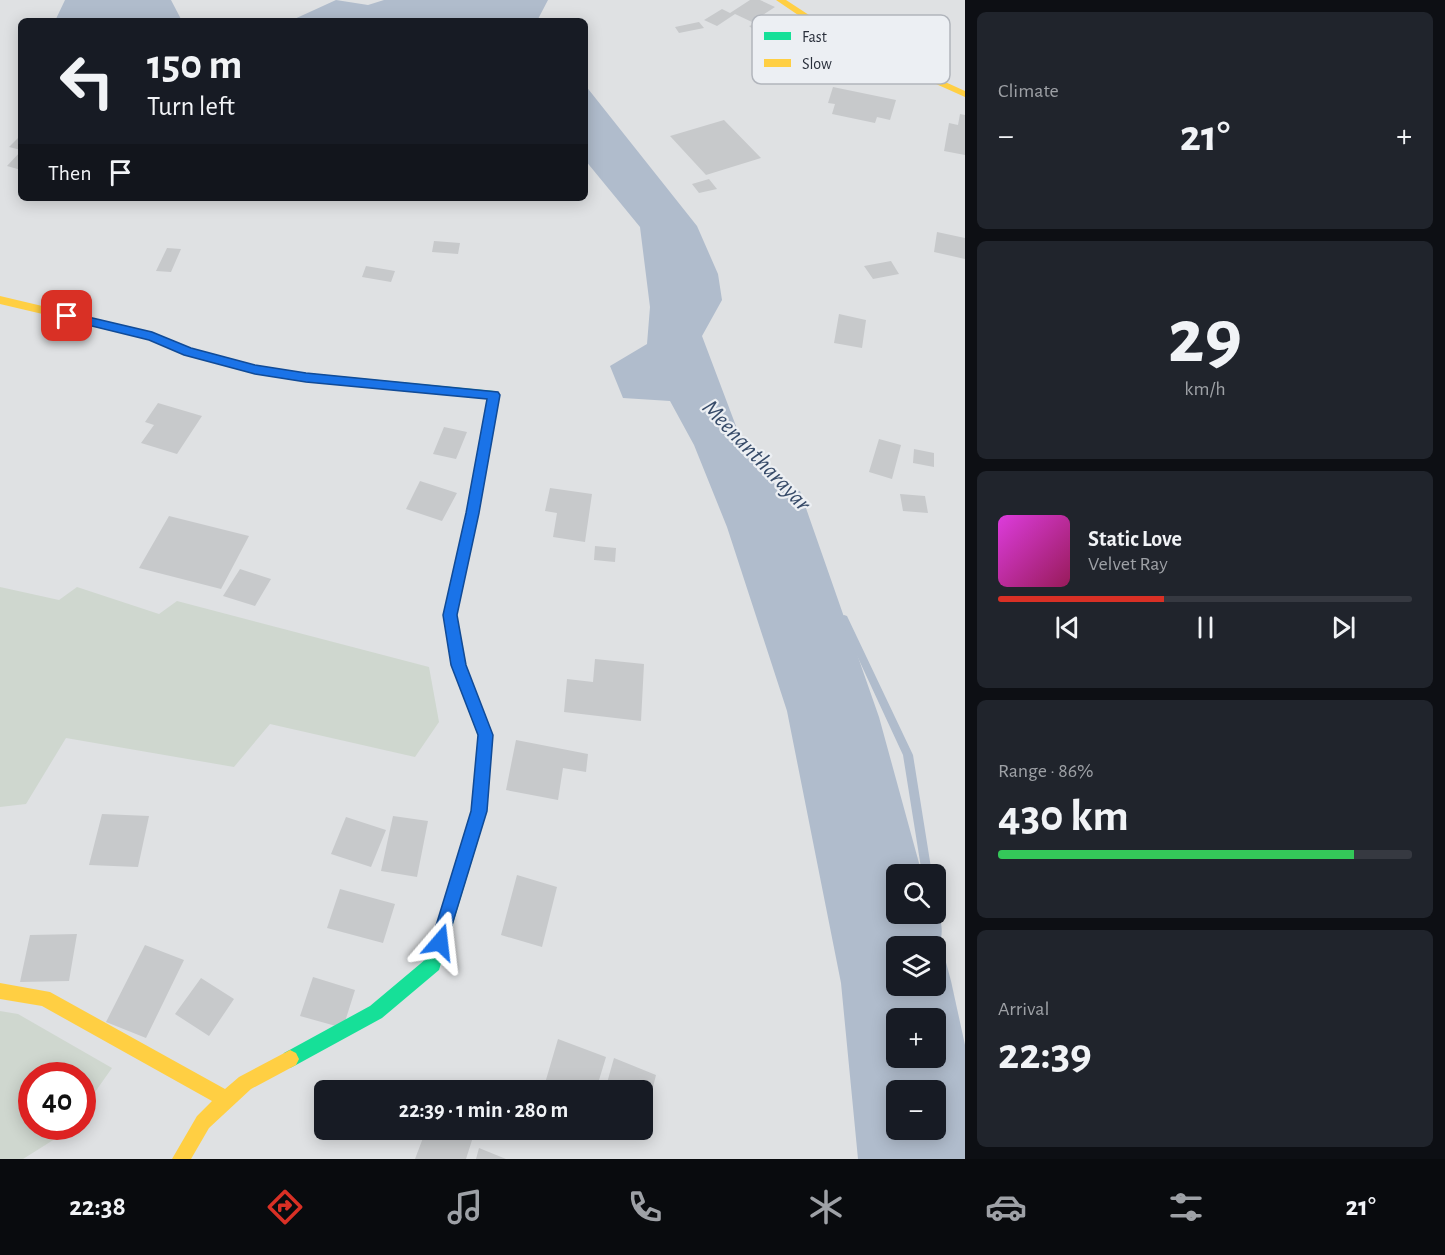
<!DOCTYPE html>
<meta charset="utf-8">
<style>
body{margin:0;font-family:"Alegreya Sans",sans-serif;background:#20242c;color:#f1f3f6;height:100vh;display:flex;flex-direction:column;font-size:22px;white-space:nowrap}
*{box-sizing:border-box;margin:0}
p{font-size:20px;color:#9ea1a6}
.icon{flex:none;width:33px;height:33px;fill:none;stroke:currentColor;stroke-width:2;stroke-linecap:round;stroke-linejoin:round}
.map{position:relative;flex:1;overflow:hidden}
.side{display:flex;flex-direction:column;gap:12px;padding:12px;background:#0d0f14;width:480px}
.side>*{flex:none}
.hud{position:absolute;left:18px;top:18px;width:570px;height:183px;border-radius:9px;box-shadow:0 3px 15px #0003;background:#171b24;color:#f1f3f6;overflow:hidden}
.tools{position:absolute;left:886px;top:864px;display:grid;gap:12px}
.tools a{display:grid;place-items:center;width:60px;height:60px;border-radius:9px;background:#171b24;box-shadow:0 3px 15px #0003;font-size:30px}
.speed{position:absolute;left:18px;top:1062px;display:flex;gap:12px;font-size:30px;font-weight:700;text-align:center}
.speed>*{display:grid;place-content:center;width:78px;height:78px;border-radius:50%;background:#171b24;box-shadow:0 3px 15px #0003;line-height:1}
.speed .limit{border:9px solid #d22;background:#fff;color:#111}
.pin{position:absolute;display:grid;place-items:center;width:51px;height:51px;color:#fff;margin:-26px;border-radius:12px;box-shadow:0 3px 9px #0006}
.me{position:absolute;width:66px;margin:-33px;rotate:17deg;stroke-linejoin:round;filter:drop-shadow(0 0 4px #0008)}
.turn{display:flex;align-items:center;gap:21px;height:126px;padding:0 30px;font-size:27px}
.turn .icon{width:78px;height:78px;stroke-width:2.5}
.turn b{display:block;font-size:42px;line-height:51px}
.then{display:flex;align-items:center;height:57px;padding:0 30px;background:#0003;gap:12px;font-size:22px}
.big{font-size:45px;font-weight:700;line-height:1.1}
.side .tile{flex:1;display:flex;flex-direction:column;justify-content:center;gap:9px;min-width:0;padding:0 21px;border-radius:9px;background:#20242c}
.side .dial{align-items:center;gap:0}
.dial b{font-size:78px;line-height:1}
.song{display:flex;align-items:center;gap:18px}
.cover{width:72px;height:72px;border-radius:9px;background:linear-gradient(135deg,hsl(300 70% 55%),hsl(330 70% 35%))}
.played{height:6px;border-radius:3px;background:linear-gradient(90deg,#d93025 40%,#363941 40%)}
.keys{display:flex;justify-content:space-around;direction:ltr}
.heat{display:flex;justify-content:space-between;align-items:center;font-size:33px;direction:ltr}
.charge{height:9px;border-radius:4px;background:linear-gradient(90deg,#34c759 86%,#363941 0)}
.trip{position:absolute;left:314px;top:1080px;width:339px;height:60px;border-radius:9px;background:#171b24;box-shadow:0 3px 15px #0003;font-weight:700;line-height:60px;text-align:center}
.tab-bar{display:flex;height:96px;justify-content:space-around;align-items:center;background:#090b0e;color:#9ea1a6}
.tab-bar .icon{width:42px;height:42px}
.tab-bar .active{color:#d93025}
.tab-bar b{font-size:27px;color:#f1f3f6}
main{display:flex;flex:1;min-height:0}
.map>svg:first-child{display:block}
</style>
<main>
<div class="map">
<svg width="965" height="1159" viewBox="0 0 965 1159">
<rect width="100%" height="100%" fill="#dfe1e3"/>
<path fill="#cfd7cf" d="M0 587 59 600 77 587 159 614 177 601 429 667 439 722 415 757 270 724 234 767 66 738 26 804 0 807Z
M0 1011 18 1014 112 1068 83 1109 82 1076H32V1126L70 1127 66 1132 23 1159H0Z"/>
<path fill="#b0bccc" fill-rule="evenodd" d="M65 0H171L182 21H55Z
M336 0 368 5 384 0H548L537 21H290Z
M585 85 697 226 718 274 722 300 702 336 742 442 776 486 800 491 879 717 922 874H897V914H933L951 981 965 1045V1159H858L841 983 787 711 727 527 694 445 670 401 623 398 610 366 647 344 650 307 640 227 585 160ZM897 946H936V986H897ZM897 1018H936V1058H897ZM897 1090H936V1130H897Z"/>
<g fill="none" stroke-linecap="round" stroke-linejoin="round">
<path fill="#b0bccc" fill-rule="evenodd" d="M844 615 847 616 913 755 932 874H922L903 755 840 619 841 616Z
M936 910C941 916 943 930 941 938L937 939 933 938 929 914H936Z"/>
</g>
<path fill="#c7c9cb" d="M750 0H760L775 7 752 22 735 14 717 26 704 20 722 9 730 13Z
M781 16 804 33 772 44 749 26Z
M699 22 704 28 679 33 675 27Z
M833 87 896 100 890 120 877 117 875 123 832 114 835 104 828 103Z
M960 114 965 115V155L944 151 949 123 958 125Z
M724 120 761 158 706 175 670 136Z
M21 135V150L9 147Z
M21 151V170L7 166Z
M709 179 717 189 699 193 692 184Z
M937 232 965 238V259L934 252Z
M434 241 460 243 458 254 432 252Z
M167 248 181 249 171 272 156 271Z
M891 261 899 274 873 279 864 266Z
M366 266 395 271 391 282 362 277Z
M839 314 866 320 862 348 834 343Z
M158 403 202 416 177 454 141 443 154 425 145 422Z
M444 427 467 432 456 459 433 454Z
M879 439 901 445 892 479 869 472Z
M914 449 934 453V467L913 463Z
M420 481 457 493 442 521 406 509Z
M550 488 592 494 585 542 553 537 557 513 545 511Z
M900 494 925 496 928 513 903 511Z
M169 516 249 536 221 589 139 568Z
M595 546 616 548 615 562 594 560Z
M240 569 271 579 255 606 223 596Z
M595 659 644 664 641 721 564 712 567 679 593 682Z
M516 740 588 754 586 772 563 768 558 800 506 790Z
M102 814 149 816 138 867 89 865Z
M393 816 428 821 417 877 381 871Z
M346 817 386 830 371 867 331 854Z
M517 875 557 887 542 947 501 935Z
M340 889 395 904 383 943 327 928Z
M77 934 69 981 20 982 30 935Z
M145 945 184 960 146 1038 106 1022Z
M313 977 355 990 343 1028 300 1016Z
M201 978 234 999 209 1036 175 1014Z
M558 1039 606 1057 596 1090H543Z
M614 1058 656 1075 643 1127 642 1090H605Z
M426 1130H456L473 1137 466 1159H415Z
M479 1148 506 1159H476Z"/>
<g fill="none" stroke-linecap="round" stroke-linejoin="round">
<path fill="#16e098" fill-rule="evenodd" d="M226 358 251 365 306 373 494 391 500 395 495 421 489 426 483 421 487 399 306 381 251 373 222 365 220 362 222 359Z
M460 662 465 664 467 668 492 736 487 811 439 970 382 1018 296 1065 290 1068 284 1065 281 1059 284 1053 370 1006 426 959 471 811 478 736 453 668 455 664Z"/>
<path fill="#ffcf43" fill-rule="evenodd" d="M776 0H786L835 32 965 91V97L829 36Z
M0 296 152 332 191 349 230 359 232 362 226 366 184 355 149 339 0 304Z
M489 416 495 421 479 513 457 615 467 668 465 672 460 674 455 672 453 668 443 615 467 513 483 421Z
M0 983 50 992 225 1089 239 1077 290 1050 296 1053 299 1059 296 1065 251 1089 209 1128 191 1159H172L197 1116 212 1101 42 1006 0 999Z"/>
</g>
<path fill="#1a73e8" stroke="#114b97" stroke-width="1.5" d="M67 312 152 332 191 348 255 365 306 373 498 392 500 395 479 513 457 615 466 665 493 735 487 811 445 948 440 951 434 948 431 942 471 811 478 735 451 665 443 615 466 513 487 399 306 382 255 374 184 355 149 340 63 319V313Z"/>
<g text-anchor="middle" stroke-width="4.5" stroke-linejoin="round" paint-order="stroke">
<g font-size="24" font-style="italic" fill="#374b69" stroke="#eceff3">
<text transform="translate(757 455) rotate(46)" y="8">Meenantharayar</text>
</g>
</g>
<rect x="752" y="15" width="198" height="69" rx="9" fill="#eceff3" stroke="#b1b5bc" stroke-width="1.5"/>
<rect x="764" y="32" width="27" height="8" fill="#16e098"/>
<rect x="764" y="59" width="27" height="8" fill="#ffcf43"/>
<g font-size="16" fill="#282e3a">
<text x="802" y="42">Fast</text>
<text x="802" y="69">Slow</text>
</g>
</svg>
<div class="tools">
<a><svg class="icon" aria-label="search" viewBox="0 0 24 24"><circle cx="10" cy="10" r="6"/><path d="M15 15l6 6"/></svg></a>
<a><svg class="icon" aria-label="layers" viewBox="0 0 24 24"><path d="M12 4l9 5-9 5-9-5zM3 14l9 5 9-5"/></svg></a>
<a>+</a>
<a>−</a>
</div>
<div class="speed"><div class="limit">40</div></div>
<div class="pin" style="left:67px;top:316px;background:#d93025"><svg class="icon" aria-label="arrive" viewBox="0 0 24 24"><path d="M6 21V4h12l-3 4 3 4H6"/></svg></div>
<svg class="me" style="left:440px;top:942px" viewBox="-20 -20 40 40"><path d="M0-17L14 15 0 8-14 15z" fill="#1a73e8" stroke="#fff" stroke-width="4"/></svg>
<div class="trip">22:39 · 1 min · 280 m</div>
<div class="hud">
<div class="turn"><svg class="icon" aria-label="left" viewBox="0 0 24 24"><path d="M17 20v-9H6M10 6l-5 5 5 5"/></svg><div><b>150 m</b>Turn left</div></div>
<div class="then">Then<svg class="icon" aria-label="arrive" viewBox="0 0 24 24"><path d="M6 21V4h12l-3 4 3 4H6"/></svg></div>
</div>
</div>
<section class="side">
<div class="tile"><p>Climate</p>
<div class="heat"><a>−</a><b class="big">21°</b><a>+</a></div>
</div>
<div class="tile dial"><b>29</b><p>km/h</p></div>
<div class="tile">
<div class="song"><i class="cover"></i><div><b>Static Love</b><p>Velvet Ray</p></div></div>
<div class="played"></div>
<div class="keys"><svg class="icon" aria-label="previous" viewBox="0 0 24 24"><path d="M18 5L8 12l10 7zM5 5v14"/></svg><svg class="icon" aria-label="pause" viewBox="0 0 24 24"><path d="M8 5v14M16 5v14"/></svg><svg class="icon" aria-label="next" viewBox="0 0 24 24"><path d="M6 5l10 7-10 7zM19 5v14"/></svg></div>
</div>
<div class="tile"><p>Range · 86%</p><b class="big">430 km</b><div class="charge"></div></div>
<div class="tile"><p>Arrival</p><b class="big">22:39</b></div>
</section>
</main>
<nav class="tab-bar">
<b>22:38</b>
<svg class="icon active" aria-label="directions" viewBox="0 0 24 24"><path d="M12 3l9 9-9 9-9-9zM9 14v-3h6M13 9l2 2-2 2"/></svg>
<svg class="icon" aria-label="music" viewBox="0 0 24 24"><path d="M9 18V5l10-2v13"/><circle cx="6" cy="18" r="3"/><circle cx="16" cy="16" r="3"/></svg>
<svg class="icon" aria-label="phone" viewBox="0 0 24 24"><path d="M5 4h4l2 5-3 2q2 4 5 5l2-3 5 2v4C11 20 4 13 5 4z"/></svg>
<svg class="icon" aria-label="climate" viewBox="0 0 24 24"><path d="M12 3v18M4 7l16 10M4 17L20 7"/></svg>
<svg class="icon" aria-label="car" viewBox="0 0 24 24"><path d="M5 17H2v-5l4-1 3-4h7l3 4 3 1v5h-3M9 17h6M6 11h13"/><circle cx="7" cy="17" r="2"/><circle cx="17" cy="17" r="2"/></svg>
<svg class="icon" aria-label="filters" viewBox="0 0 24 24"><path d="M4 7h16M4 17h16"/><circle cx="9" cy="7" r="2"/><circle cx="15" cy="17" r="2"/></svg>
<b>21°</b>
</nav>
